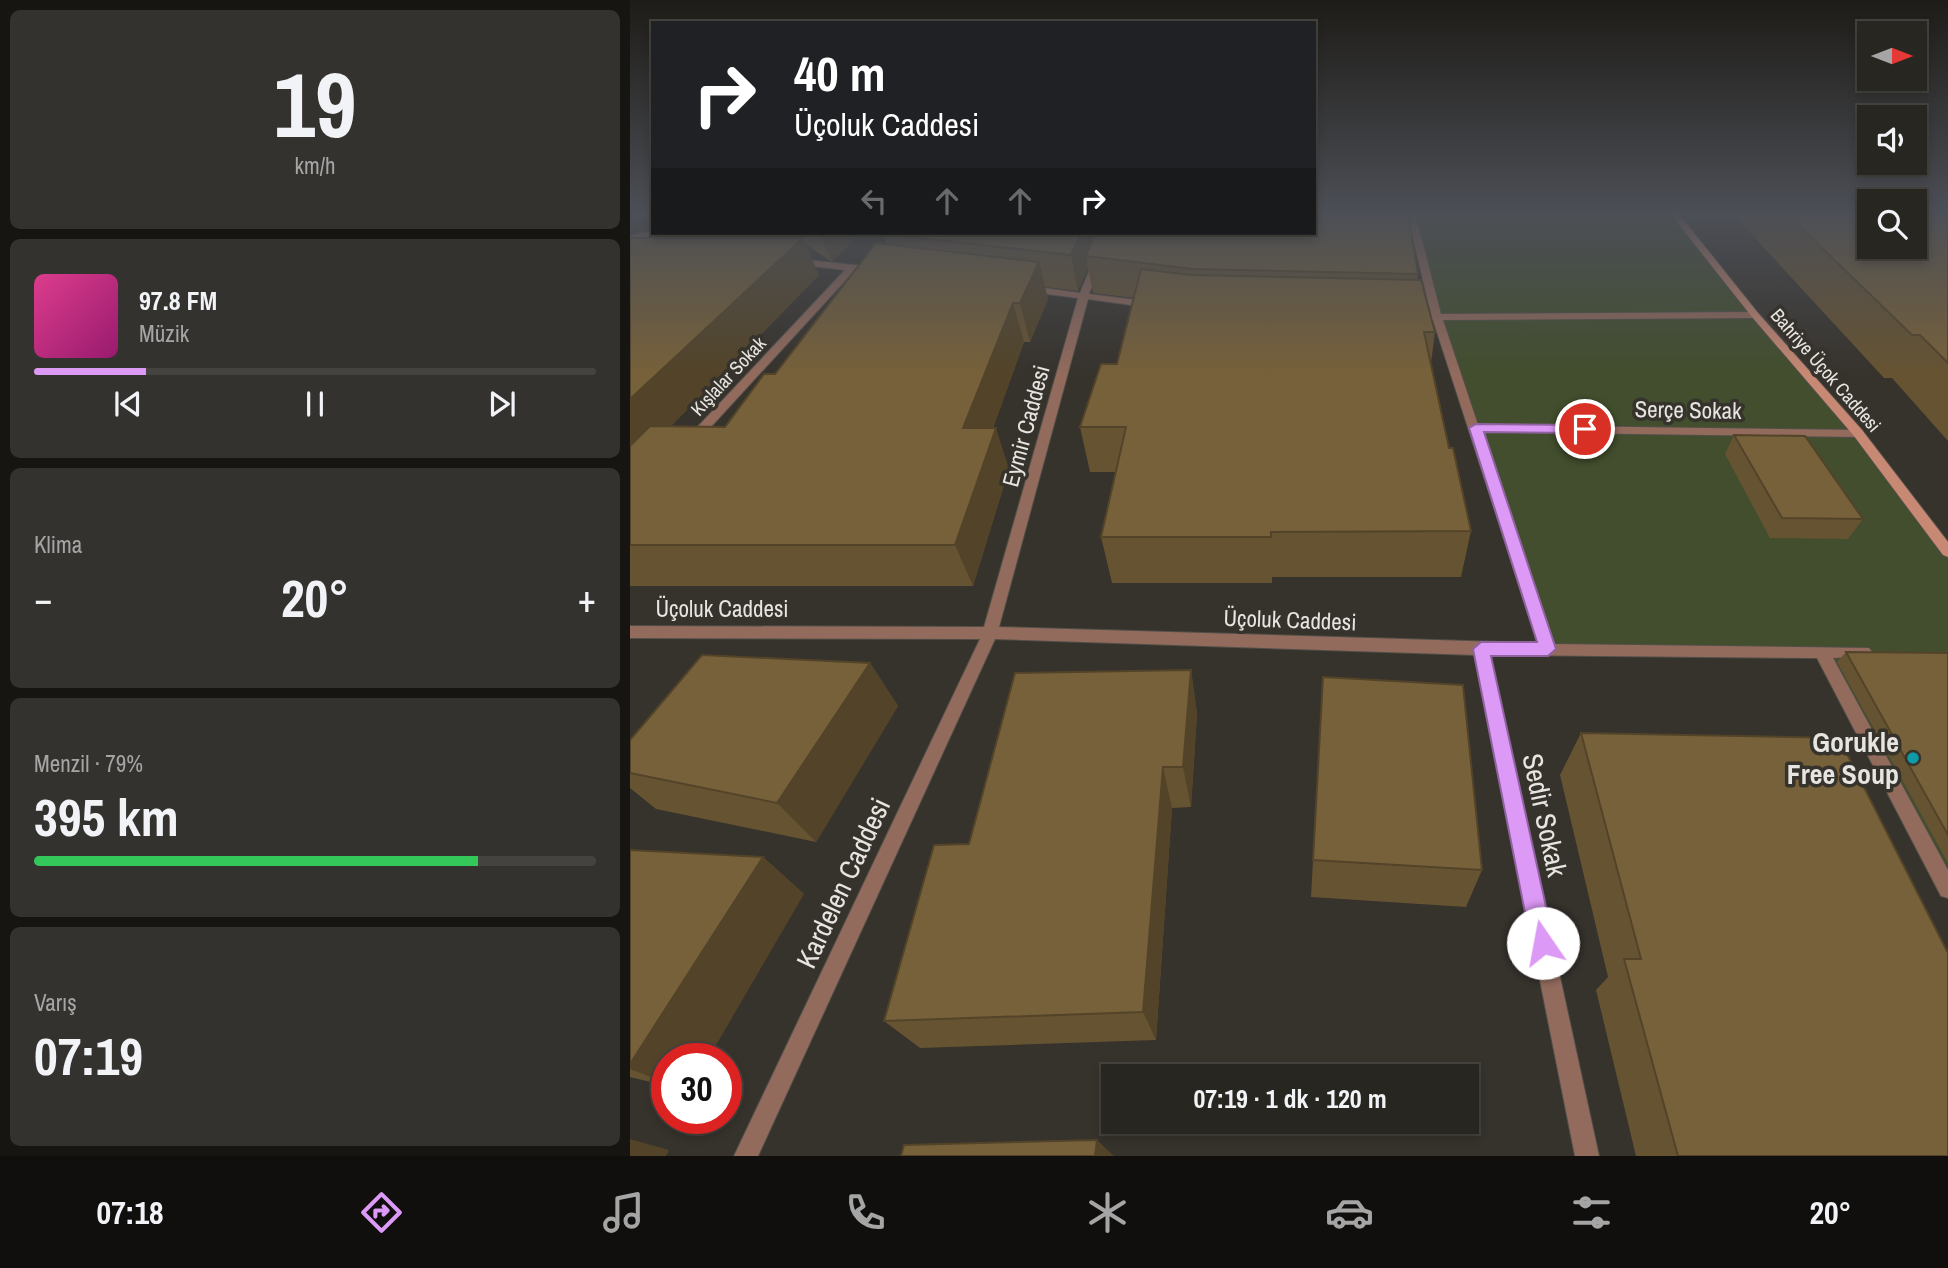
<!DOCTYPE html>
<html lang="tr">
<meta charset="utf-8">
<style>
body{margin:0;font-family:"Archivo Narrow",sans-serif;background:#34322e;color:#f1f3f6;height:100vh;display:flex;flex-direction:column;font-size:26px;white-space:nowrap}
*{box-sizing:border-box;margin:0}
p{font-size:23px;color:#a5a5a5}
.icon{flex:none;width:38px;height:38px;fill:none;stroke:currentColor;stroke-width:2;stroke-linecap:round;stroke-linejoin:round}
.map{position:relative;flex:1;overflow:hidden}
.drawer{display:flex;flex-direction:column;gap:10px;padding:10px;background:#161512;width:630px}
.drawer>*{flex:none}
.hud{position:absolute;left:21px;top:21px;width:665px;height:214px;border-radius:0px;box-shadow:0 4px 10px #0003,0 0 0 2px #44433f;background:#202124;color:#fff;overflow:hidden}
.needle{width:46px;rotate:90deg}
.tools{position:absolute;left:1227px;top:21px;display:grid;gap:14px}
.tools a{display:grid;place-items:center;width:70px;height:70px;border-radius:0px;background:#282621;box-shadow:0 4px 10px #0003,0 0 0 2px #44433f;font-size:35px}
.speed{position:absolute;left:21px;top:1043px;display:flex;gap:14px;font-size:35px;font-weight:700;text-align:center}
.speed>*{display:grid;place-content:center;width:91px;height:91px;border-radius:50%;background:#282621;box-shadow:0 4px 10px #0003,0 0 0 2px #44433f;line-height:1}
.speed .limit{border:10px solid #d22;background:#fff;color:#111}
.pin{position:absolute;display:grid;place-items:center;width:60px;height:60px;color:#fff;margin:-30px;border:4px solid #fff;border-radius:50%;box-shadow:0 2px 7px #0007}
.me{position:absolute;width:77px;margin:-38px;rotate:348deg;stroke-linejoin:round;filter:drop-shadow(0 0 5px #0008)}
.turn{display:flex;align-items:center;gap:24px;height:147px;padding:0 28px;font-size:32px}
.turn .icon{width:91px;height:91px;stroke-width:2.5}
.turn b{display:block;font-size:49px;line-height:60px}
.lanes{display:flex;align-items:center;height:66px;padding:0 28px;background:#0003;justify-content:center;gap:35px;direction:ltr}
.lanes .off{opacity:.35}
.big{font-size:52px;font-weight:700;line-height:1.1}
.drawer .card{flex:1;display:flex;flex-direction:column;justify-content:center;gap:10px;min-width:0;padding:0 24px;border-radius:10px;background:#34322e}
.drawer .dial{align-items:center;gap:0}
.dial b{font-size:91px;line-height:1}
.song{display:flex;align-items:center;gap:21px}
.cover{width:84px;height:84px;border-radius:10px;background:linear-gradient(135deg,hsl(330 70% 55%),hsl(320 70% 35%))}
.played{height:7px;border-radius:4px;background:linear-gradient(90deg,#dc99f5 20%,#44433f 20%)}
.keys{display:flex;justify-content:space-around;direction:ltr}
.heat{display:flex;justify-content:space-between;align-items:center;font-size:38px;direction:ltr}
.charge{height:10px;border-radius:5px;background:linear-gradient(90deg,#34c759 79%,#44433f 0)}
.trip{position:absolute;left:471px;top:1064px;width:378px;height:70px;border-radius:0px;background:#282621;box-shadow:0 4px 10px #0003,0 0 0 2px #44433f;font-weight:700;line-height:70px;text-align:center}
.tab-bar{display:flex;height:112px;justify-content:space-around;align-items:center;background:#100f0d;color:#a5a5a5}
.tab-bar .icon{width:49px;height:49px}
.tab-bar .on{color:#dc99f5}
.tab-bar b{font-size:32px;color:#f1f3f6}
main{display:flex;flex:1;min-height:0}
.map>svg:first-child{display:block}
</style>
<main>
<section class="drawer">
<div class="card dial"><b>19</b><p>km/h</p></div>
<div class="card">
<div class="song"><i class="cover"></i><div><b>97.8 FM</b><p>Müzik</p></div></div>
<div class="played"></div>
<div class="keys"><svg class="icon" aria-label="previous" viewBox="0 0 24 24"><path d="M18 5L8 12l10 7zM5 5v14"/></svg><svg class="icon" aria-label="pause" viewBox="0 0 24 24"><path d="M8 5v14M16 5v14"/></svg><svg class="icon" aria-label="next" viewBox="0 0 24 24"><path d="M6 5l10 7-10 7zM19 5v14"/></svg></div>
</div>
<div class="card"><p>Klima</p>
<div class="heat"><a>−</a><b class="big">20°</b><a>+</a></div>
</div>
<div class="card"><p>Menzil · 79%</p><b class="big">395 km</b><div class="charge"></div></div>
<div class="card"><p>Varış</p><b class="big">07:19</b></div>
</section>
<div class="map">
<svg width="1318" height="1156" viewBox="0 0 1318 1156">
<rect width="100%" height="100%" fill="#36322c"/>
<path fill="#424e2d" d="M781 213H1044L1125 315 1228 433 1318 552V888L1192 652 917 649 807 317Z"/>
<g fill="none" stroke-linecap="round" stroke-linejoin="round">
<g stroke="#524f49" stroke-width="2">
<path id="minor" d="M777 213H785L811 314 1125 312 1130 315 1125 318 813 320 848 425 1232 430 1234 433 1228 437 851 432 923 644 1239 648 1242 652 1239 656 1203 658 1318 870V898L1311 896 1187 658 860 655 969 1156H945L845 655 365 639 128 1156H104L350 639 0 638V626L354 627 448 298 400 292 395 289 400 286 450 293 475 233H483L459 294 522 302 527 305 522 308 458 299 369 627 908 643 803 320H783L778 317 783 314H801Z
M23 231V233H27L26 235 0 242V236Z
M167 259 244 267 248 270 244 273 224 271 67 442H59V436L215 270 164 264V260Z"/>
</g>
<g stroke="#524f49" stroke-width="2">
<path id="secondary" d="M1040 213H1048L1128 313 1232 430 1318 542V557L1313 555 1224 436 1122 317Z"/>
</g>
<use href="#minor" fill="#926b5d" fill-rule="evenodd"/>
<use href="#secondary" fill="#c88974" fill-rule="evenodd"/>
</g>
<path fill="#665332" d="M1102 213H1318V441L1262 378H1254Z
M159 233H229L202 262 175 244 189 275 41 426 95 427 145 374 257 244 253 234 788 274 787 280 805 332 801 363 819 448 841 531 831 577H642V583H482L471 537 486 472H460L450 427 487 364 504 298 463 293 458 268 448 291 415 287 418 299 400 342H394L363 428 379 469 343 586H0V238H167Z
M1104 435 1233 519 1218 539 1140 538 1095 454Z
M1216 652 1318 653V863L1207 662Z
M240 663 268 706 186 842 26 809 0 788V740Z
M561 670 567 714 561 807 542 808 526 1040 290 1048 254 1021Z
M693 677 852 870 836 907 681 897Z
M951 733 1318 1156H1006L966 990 978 977 930 775Z
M0 850 133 857 174 894 37 1059V1086L0 1077Z"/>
<path fill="#534429" d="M189 233H229L202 262Z
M451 233H472L456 256 458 268 448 291 441 255Z
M173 238 189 275 16 451 0 496V399Z
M409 262 418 299 400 342 390 303Z
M383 303 394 342 348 469 333 428Z
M366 428 379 469 343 586 325 545Z
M240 663 268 706 186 842 147 803Z
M561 670 567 714 561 807 553 767Z
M533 767 542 808 526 1040 513 1012Z
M133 857 174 894 78 1059H37V1083L0 1069V1064Z
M0 1139 39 1150 36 1156H0Z
M467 1140 484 1156H465Z"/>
<path fill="#77613a" stroke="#534429" stroke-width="2" d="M684 213H778L788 274 562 269 456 256 466 233H684Z
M1156 213H1239V247H1284V213H1318V363L1290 335H1282Z
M254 233H451L441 255 253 234Z
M0 238H173L0 399Z
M246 243 409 262 390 303H383L333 428H366L325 545H0V446L20 426 95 427 134 374H145Z
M511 269 561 275 791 280 805 332H794L819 448H823L841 531 641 532V537H471L496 427H450L471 364H487Z
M1104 435 1175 436 1233 519 1152 518Z
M1216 652 1318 653V835Z
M72 655 240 663 147 803 0 773V740Z
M561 670 553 767H533L513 1012 254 1021 304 845 339 844 385 673Z
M693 677 833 685 852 870 683 860Z
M951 733 1209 738 1318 953V1156H1048L994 959H1011Z
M0 850 133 857 0 1064Z
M467 1140 465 1156H271L274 1145Z"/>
<linearGradient id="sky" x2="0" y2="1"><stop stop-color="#1e1c18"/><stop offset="0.57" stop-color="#4c4f56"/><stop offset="1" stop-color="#4c4f56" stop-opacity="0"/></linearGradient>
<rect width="1318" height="375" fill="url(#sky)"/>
<path fill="#dc99f5" stroke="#8f639f" stroke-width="2" d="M846 424 955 425 962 429 955 433 854 432 926 649 918 656H861L924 943 921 951 913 954 905 951 901 943 843 649 851 642H907L839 428Z"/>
<circle fill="#0f9aa8" stroke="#36322c" stroke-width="2.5" cx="1283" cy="758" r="7"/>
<g text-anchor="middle" stroke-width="7" stroke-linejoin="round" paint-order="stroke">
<g font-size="19" fill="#e7e5e1" stroke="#36322c">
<text transform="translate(1196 370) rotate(49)" y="7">Bahriye Üçok Caddesi</text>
<text transform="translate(98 376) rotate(-47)" y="7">Kışlalar Sokak</text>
</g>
<g font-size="23" fill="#e7e5e1" stroke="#36322c">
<text transform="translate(1058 410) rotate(1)" y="8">Serçe Sokak</text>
<text transform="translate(396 426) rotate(-75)" y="8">Eymir Caddesi</text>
<text x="92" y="617">Üçoluk Caddesi</text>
<text transform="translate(660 620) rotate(2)" y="8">Üçoluk Caddesi</text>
</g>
<g font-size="28" font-weight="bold" fill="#e7e5e1" stroke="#36322c" text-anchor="end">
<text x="1269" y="752">Gorukle<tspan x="1269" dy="32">Free Soup</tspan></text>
</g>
<g font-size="28" fill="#e7e5e1" stroke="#36322c">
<text transform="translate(915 815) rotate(78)" y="10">Sedir Sokak</text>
<text transform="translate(213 883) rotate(-65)" y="10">Kardelen Caddesi</text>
</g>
</g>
</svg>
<div class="tools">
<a><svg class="needle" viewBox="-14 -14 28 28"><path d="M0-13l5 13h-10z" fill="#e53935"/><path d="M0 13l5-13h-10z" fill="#a5a5a5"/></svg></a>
<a><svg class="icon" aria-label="sound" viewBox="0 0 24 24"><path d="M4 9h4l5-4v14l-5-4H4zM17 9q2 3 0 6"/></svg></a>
<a><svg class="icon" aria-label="search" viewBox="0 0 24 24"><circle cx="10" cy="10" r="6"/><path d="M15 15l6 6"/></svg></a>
</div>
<div class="speed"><div class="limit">30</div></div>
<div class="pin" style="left:955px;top:429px;background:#d93025"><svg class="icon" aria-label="arrive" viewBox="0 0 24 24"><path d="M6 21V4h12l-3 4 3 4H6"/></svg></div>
<svg class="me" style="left:913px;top:943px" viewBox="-20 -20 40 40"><circle r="19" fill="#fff"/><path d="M0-13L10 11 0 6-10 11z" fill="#dc99f5"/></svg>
<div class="trip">07:19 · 1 dk · 120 m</div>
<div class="hud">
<div class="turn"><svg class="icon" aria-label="right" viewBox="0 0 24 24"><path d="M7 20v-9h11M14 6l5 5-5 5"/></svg><div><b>40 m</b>Üçoluk Caddesi</div></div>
<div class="lanes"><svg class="icon off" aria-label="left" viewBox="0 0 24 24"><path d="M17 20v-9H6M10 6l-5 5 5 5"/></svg><svg class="icon off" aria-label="ahead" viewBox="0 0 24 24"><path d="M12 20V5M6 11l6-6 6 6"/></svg><svg class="icon off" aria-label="ahead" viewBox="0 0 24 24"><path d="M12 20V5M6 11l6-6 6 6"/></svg><svg class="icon" aria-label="right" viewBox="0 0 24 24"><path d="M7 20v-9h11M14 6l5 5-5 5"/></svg></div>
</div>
</div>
</main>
<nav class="tab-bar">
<b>07:18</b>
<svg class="icon on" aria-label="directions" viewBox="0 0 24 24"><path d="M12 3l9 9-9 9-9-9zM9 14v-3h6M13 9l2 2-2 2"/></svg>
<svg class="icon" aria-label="music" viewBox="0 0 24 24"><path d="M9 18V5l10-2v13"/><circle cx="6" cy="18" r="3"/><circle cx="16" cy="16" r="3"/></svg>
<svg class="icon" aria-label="phone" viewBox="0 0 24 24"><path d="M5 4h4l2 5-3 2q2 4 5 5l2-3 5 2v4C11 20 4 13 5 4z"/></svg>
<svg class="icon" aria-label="climate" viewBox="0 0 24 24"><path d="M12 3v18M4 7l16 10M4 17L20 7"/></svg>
<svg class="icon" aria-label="car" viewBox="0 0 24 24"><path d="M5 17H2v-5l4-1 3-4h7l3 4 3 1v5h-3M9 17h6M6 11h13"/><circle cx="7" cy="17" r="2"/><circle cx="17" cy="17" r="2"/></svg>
<svg class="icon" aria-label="filters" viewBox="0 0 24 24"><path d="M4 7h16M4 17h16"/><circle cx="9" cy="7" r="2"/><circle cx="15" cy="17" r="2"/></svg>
<b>20°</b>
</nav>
